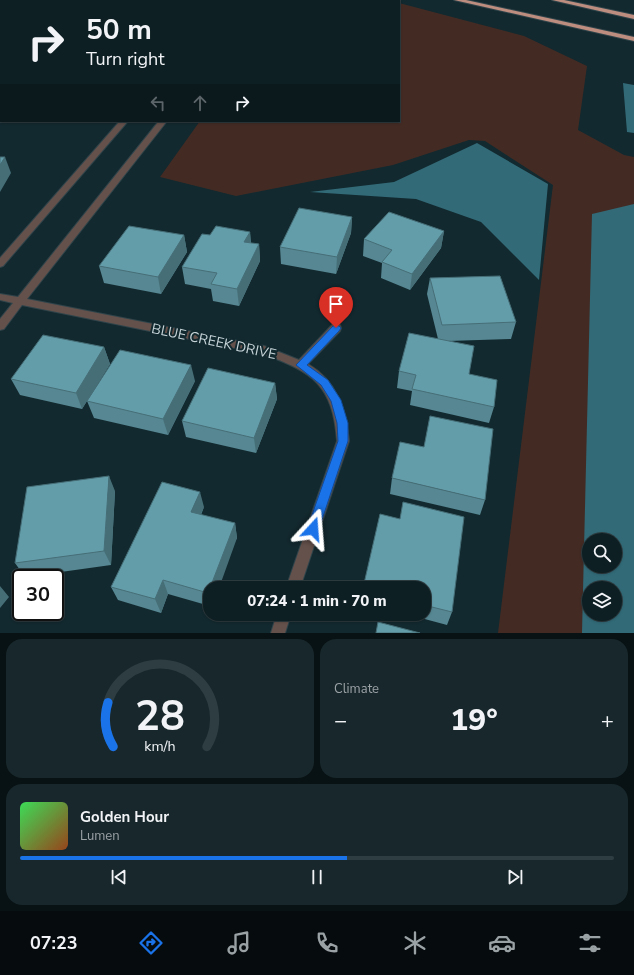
<!DOCTYPE html>
<meta charset="utf-8">
<style>
body{margin:0;font-family:"Nunito Sans",sans-serif;background:#17272b;color:#f1f3f6;height:100vh;display:flex;flex-direction:column;font-size:15px;white-space:nowrap}
*{box-sizing:border-box;margin:0}
p{font-size:13px;color:#9ba2a6}
.icon{flex:none;width:22px;height:22px;fill:none;stroke:currentColor;stroke-width:2;stroke-linecap:round;stroke-linejoin:round}
.map{position:relative;height:633px;overflow:hidden}
.sheet{display:flex;flex-direction:column;gap:6px;padding:6px;background:#081113;flex:1}
.sheet>*{flex:none}
.top-card{position:absolute;left:0px;top:0px;width:400px;height:122px;box-shadow:0 1px 3px #0004,0 0 0 1px #2e3d41;background:#0e1f23;color:#f1f3f6;overflow:hidden}
.controls{position:absolute;left:582px;top:533px;display:grid;gap:8px}
.controls a{display:grid;place-items:center;width:40px;height:40px;border-radius:50%;background:#0e1f23;box-shadow:0 1px 3px #0004,0 0 0 1px #2e3d41;font-size:20px}
.speed{position:absolute;left:12px;top:569px;display:flex;gap:8px;font-size:20px;font-weight:700;text-align:center}
.speed>*{display:grid;place-content:center;width:52px;height:52px;border-radius:50%;background:#0e1f23;box-shadow:0 1px 3px #0004,0 0 0 1px #2e3d41;line-height:1}
.speed .limit{border:2px solid #111;border-radius:6px;background:#fff;color:#111}
.pin{position:absolute;display:grid;place-items:center;width:34px;height:34px;color:#fff;margin:-41px -17px;border-radius:50% 50% 50% 0;rotate:-45deg;box-shadow:0 0 4px #0007}
.pin .icon{rotate:45deg}
.me{position:absolute;width:44px;margin:-22px;rotate:19deg;stroke-linejoin:round;filter:drop-shadow(0 0 3px #0008)}
.turn{display:flex;align-items:center;gap:14px;height:84px;padding:0 20px;font-size:18px}
.turn .icon{width:52px;height:52px;stroke-width:2.5}
.turn b{display:block;font-size:28px;line-height:34px}
.lanes{display:flex;align-items:center;height:38px;padding:0 20px;background:#0003;justify-content:center;gap:20px;direction:ltr}
.lanes .off{opacity:.35}
.big{font-size:30px;font-weight:800;line-height:1.1}
.sheet .tile{flex:1;display:flex;flex-direction:column;justify-content:center;gap:6px;min-width:0;padding:0 14px;border-radius:16px;background:#17272b}
.sheet .dial{align-items:center;gap:0}
.dial svg{height:104px;overflow:visible;fill:none;stroke:#2e3d41;stroke-width:7;stroke-linecap:round;text-anchor:middle}
.dial text{fill:#f1f3f6;stroke:none}
.song{display:flex;align-items:center;gap:12px}
.cover{width:48px;height:48px;border-radius:6px;background:linear-gradient(135deg,hsl(130 70% 55%),hsl(20 70% 35%))}
.played{height:4px;border-radius:2px;background:linear-gradient(90deg,#1a73e8 55%,#2e3d41 55%)}
.keys{display:flex;justify-content:space-around;direction:ltr}
.heat{display:flex;justify-content:space-between;align-items:center;font-size:22px;direction:ltr}
.sheet .tiles{flex:1;display:grid;gap:6px;grid-template-columns:1fr 1fr}
.tile:last-child{grid-column:span 2}
.trip{position:absolute;left:203px;top:581px;width:228px;height:40px;border-radius:16px;background:#0e1f23;box-shadow:0 1px 3px #0004,0 0 0 1px #2e3d41;font-weight:800;line-height:40px;text-align:center}
.menu{display:flex;height:64px;justify-content:space-around;align-items:center;background:#060c0e;color:#9ba2a6}
.menu .icon{width:28px;height:28px}
.menu .current{color:#1a73e8}
.menu b{font-size:18px;color:#f1f3f6}
.map>svg:first-child{display:block}
</style>
<div class="map">
<svg width="634" height="633" viewBox="0 0 634 633">
<rect width="100%" height="100%" fill="#12292f"/>
<path fill="#432b24" fill-rule="evenodd" d="M399 3 524 36 587 66 578 130 624 155 634 157V633H498L553 185 485 141 469 140 393 165 236 196 160 177 200 121H399ZM589 540H615V566H589ZM589 588H615V614H589Z"/>
<path fill="#326a77" fill-rule="evenodd" d="M623 83 634 85V133L627 132Z
M477 143 548 184 539 280 481 222 416 199 310 192 394 182Z
M634 204V633H582L592 214ZM589 540H615V566H589ZM589 588H615V614H589Z"/>
<g fill="none" stroke-linecap="round" stroke-linejoin="round">
<g stroke="#2f444a" stroke-width="2">
<path id="minor" d="M60 0H94L95 1H59Z
M228 0H234L227 1Z
M258 0H264L257 1Z
M0 28H1V32H0Z
M0 86H1V90H0Z
M120 121H128L3 266 0 267V258Z
M159 121H167L27 299 264 346 299 360 332 325H340L341 328 340 331 308 364C337 381 346 409 349 441L300 588H286L337 441C333 385 313 372 263 354L22 305 4 329 0 330V319L13 303 0 300V294L18 297Z
M277 614H291L285 633H271Z"/>
</g>
<g stroke="#2f444a" stroke-width="2">
<path id="highway" d="M454 0H466L634 37V41Z
M552 0H564L634 15V19Z"/>
</g>
<use href="#minor" fill="#65514c" fill-rule="evenodd"/>
<use href="#highway" fill="#bd8d7f" fill-rule="evenodd"/>
</g>
<path fill="#568792" d="M0 0H15V1H1V16H0Z
M352 217 351 233 336 274 281 264 280 247Z
M444 231 441 248 410 290 381 278 382 263 363 256 364 239Z
M250 232 251 243 259 244 260 261 239 306 213 301 211 289 185 284 182 267Z
M184 235 187 252 161 294 104 283 99 266Z
M430 278 516 322 511 339 448 341 469 374 494 407 489 423 410 405 412 391 397 388 399 371 438 339 427 294Z
M104 347 110 364 82 409 20 395 11 379Z
M195 381 168 435 94 418 87 401Z
M275 383 277 399 256 453 186 437 182 421Z
M392 478 485 500 480 515 390 494Z
M115 491 111 565 25 577 15 563Z
M204 507 201 515 235 523 237 538 210 588V606L168 594 161 613 118 600 111 587Z
M400 519 452 612 447 625 406 614H424V588Z"/>
<path fill="#466e77" d="M8 0H15V1H7Z
M1 48V61H0V49Z
M5 157 11 173 0 192V165Z
M352 217 351 233 336 274 337 257Z
M444 231 441 248 410 290 412 274Z
M250 232 251 248 244 242Z
M184 235 187 252 161 294 158 277Z
M259 244 260 261 239 306 237 289Z
M104 347 110 364 82 409 76 393Z
M191 365 195 381 168 435 163 419Z
M275 383 277 399 256 453 254 438Z
M109 476 115 491 111 565 104 551Z
M200 492 204 507 195 527 191 512Z
M235 523 237 538 219 588H210Z
M163 580 168 594 161 613 155 599Z
M0 586 9 597 0 608Z
M210 589V599L208 593Z"/>
<path fill="#649daa" stroke="#466e77" d="M0 0H8L7 1H1V5L0 6Z
M0 32 1 33V48L0 49Z
M0 157H5L0 165Z
M299 208 352 217 337 257 280 247Z
M389 212 444 231 412 274 382 262 392 250 364 239Z
M129 226 184 235 158 277 99 266Z
M216 226 250 232 244 242 259 244 237 289 211 284 217 273 182 267 202 234 210 235Z
M500 276 516 322 442 325 430 278Z
M409 333 474 346 469 374 497 380 494 407 412 389 416 375 399 371Z
M43 335 104 347 76 393 11 379Z
M120 350 191 365 163 419 87 401Z
M208 368 275 383 254 438 182 421Z
M430 416 493 429 485 500 392 478 400 442 424 447Z
M109 476 104 551 15 563 27 487Z
M162 482 200 492 191 512 235 523 208 593 163 580 155 599 111 587Z
M403 502 464 517 452 612 424 605V588H363L380 514 400 519Z
M378 622 420 633H376Z"/>
<path fill="#1a73e8" stroke="#114b97" d="M336 325 339 326 341 328 339 331 307 365 328 380 341 400 348 423V441L319 529 317 533 313 535 309 533 307 529 338 441 337 423 331 401 321 385 296 365 333 326Z"/>
<g text-anchor="middle" stroke-width="4" stroke-linejoin="round" paint-order="stroke">
<g font-size="14" fill="#c6d4d8" stroke="#12292f">
<text transform="translate(214 341) rotate(12)" y="5">BLUE CREEK DRIVE</text>
</g>
</g>
</svg>
<div class="controls">
<a><svg class="icon" aria-label="search" viewBox="0 0 24 24"><circle cx="10" cy="10" r="6"/><path d="M15 15l6 6"/></svg></a>
<a><svg class="icon" aria-label="layers" viewBox="0 0 24 24"><path d="M12 4l9 5-9 5-9-5zM3 14l9 5 9-5"/></svg></a>
</div>
<div class="speed"><div class="limit">30</div></div>
<div class="pin" style="left:336px;top:328px;background:#d93025"><svg class="icon" aria-label="arrive" viewBox="0 0 24 24"><path d="M6 21V4h12l-3 4 3 4H6"/></svg></div>
<svg class="me" style="left:313px;top:529px" viewBox="-20 -20 40 40"><path d="M0-17L14 15 0 8-14 15z" fill="#1a73e8" stroke="#fff" stroke-width="4"/></svg>
<div class="trip">07:24 · 1 min · 70 m</div>
<div class="top-card">
<div class="turn"><svg class="icon" aria-label="right" viewBox="0 0 24 24"><path d="M7 20v-9h11M14 6l5 5-5 5"/></svg><div><b>50 m</b>Turn right</div></div>
<div class="lanes"><svg class="icon off" aria-label="left" viewBox="0 0 24 24"><path d="M17 20v-9H6M10 6l-5 5 5 5"/></svg><svg class="icon off" aria-label="ahead" viewBox="0 0 24 24"><path d="M12 20V5M6 11l6-6 6 6"/></svg><svg class="icon" aria-label="right" viewBox="0 0 24 24"><path d="M7 20v-9h11M14 6l5 5-5 5"/></svg></div>
</div>
</div>
<section class="sheet">
<div class="tiles">
<div class="tile dial"><svg viewBox="0 0 100 80">
<path d="M14 69A42 42 0 1 1 86 69"/>
<path d="M14 69A42 42 0 0 1 10 35" stroke="#1a73e8"/>
<text x="50" y="56" font-size="32" font-weight="700">28</text>
<text x="50" y="72" font-size="11">km/h</text>
</svg></div>
<div class="tile"><p>Climate</p>
<div class="heat"><a>−</a><b class="big">19°</b><a>+</a></div>
</div>
<div class="tile">
<div class="song"><i class="cover"></i><div><b>Golden Hour</b><p>Lumen</p></div></div>
<div class="played"></div>
<div class="keys"><svg class="icon" aria-label="previous" viewBox="0 0 24 24"><path d="M18 5L8 12l10 7zM5 5v14"/></svg><svg class="icon" aria-label="pause" viewBox="0 0 24 24"><path d="M8 5v14M16 5v14"/></svg><svg class="icon" aria-label="next" viewBox="0 0 24 24"><path d="M6 5l10 7-10 7zM19 5v14"/></svg></div>
</div>
</div>
</section>
<nav class="menu">
<b>07:23</b>
<svg class="icon current" aria-label="directions" viewBox="0 0 24 24"><path d="M12 3l9 9-9 9-9-9zM9 14v-3h6M13 9l2 2-2 2"/></svg>
<svg class="icon" aria-label="music" viewBox="0 0 24 24"><path d="M9 18V5l10-2v13"/><circle cx="6" cy="18" r="3"/><circle cx="16" cy="16" r="3"/></svg>
<svg class="icon" aria-label="phone" viewBox="0 0 24 24"><path d="M5 4h4l2 5-3 2q2 4 5 5l2-3 5 2v4C11 20 4 13 5 4z"/></svg>
<svg class="icon" aria-label="climate" viewBox="0 0 24 24"><path d="M12 3v18M4 7l16 10M4 17L20 7"/></svg>
<svg class="icon" aria-label="car" viewBox="0 0 24 24"><path d="M5 17H2v-5l4-1 3-4h7l3 4 3 1v5h-3M9 17h6M6 11h13"/><circle cx="7" cy="17" r="2"/><circle cx="17" cy="17" r="2"/></svg>
<svg class="icon" aria-label="filters" viewBox="0 0 24 24"><path d="M4 7h16M4 17h16"/><circle cx="9" cy="7" r="2"/><circle cx="15" cy="17" r="2"/></svg>
</nav>
